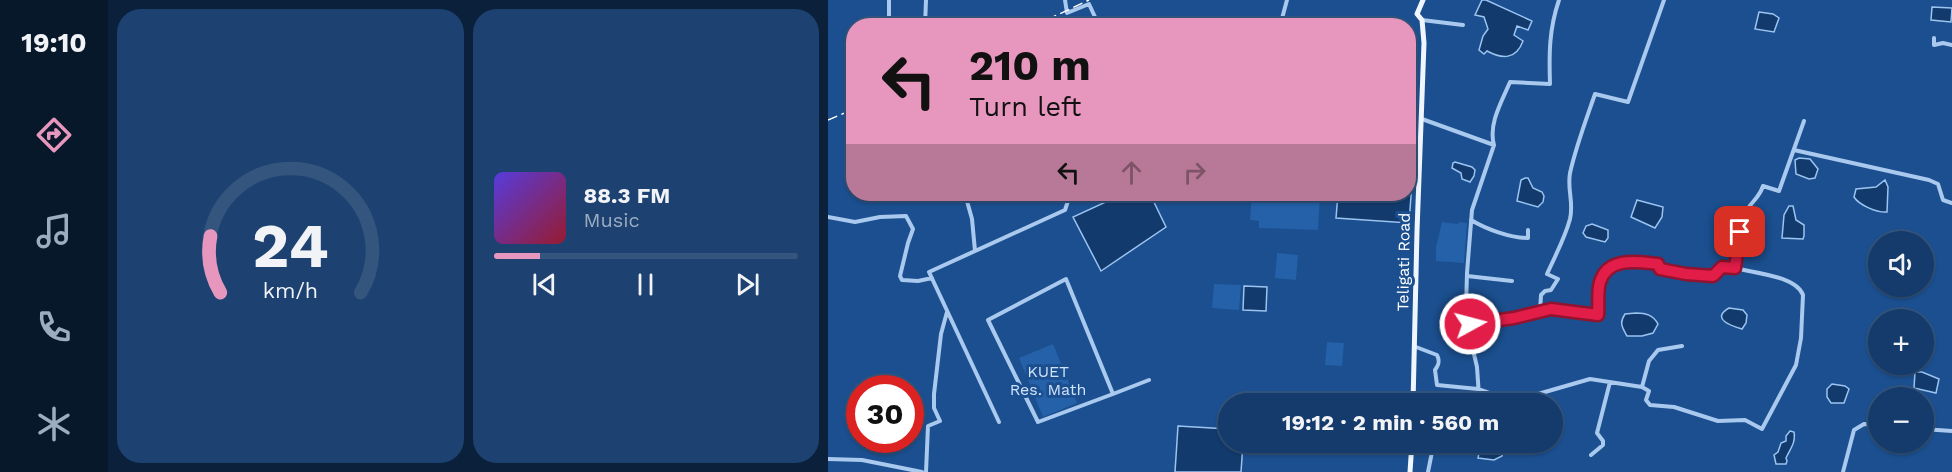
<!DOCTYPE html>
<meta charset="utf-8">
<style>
body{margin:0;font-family:"Work Sans",sans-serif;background:#1d4271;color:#f1f3f6;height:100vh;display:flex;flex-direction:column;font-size:22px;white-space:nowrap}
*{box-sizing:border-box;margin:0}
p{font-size:20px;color:#9dadc1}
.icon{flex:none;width:33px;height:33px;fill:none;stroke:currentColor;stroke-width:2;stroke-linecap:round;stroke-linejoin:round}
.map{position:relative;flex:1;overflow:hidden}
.sheet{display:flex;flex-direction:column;gap:9px;padding:9px;background:#0b203b;width:720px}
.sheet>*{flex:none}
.hud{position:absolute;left:18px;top:18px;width:570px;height:183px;border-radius:24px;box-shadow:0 2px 4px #0004,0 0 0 2px #33557e;background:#e797bd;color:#111;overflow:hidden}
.fabs{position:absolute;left:1040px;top:231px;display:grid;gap:12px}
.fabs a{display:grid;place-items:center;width:66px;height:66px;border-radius:50%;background:#143b6b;box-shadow:0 2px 4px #0004,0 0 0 2px #33557e;font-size:30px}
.speed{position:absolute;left:18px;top:375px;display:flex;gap:12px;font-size:30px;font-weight:700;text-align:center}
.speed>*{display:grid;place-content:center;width:78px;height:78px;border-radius:50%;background:#143b6b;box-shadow:0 2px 4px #0004,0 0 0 2px #33557e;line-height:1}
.speed .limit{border:9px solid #d22;background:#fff;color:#111}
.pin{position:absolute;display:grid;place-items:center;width:51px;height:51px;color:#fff;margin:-26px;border-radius:12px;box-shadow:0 3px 9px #0006}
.me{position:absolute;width:66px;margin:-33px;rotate:83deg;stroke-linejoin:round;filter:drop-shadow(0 0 4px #0008)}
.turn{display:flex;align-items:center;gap:21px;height:126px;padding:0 24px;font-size:27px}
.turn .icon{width:78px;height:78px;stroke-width:2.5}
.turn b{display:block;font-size:42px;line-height:51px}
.lanes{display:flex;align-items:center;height:57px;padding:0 24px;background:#0003;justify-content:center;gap:30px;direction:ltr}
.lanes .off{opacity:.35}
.sheet .tile{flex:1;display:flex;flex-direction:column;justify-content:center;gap:9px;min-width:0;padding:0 21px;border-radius:24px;background:#1d4271}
.sheet .dial{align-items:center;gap:0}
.dial svg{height:156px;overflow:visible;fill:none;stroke:#33557e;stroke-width:7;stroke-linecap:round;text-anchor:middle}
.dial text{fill:#f1f3f6;stroke:none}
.song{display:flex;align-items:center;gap:18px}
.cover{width:72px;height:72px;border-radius:9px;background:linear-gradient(135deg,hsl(250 70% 55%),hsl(350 70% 35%))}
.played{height:6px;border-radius:3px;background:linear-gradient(90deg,#e797bd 15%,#33557e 15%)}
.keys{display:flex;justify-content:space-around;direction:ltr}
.sheet .tiles{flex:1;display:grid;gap:9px;grid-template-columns:repeat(2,1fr)}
.trip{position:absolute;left:390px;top:393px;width:345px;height:60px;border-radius:30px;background:#143b6b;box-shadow:0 2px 4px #0004,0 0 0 2px #33557e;font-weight:700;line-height:60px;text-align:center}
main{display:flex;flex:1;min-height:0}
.tab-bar{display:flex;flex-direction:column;width:108px;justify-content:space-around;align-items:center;background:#08182b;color:#9dadc1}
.tab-bar .icon{width:42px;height:42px}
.tab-bar .current{color:#e797bd}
.tab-bar b{font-size:27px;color:#f1f3f6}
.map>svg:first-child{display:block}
</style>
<main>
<nav class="tab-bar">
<b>19:10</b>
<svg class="icon current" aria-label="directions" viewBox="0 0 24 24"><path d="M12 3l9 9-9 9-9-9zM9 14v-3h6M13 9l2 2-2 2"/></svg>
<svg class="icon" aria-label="music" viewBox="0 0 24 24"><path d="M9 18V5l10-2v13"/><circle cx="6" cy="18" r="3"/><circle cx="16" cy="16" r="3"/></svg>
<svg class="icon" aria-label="phone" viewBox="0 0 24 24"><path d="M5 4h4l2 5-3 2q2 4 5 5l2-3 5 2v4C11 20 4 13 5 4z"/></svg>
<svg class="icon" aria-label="climate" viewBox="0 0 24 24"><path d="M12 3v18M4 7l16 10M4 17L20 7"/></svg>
</nav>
<section class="sheet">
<div class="tiles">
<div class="tile dial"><svg viewBox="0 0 100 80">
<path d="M14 69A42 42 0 1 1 86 69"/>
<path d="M14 69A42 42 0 0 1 9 40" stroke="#e797bd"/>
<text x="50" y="56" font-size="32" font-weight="700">24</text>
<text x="50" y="72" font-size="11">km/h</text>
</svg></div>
<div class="tile">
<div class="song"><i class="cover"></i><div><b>88.3 FM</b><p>Music</p></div></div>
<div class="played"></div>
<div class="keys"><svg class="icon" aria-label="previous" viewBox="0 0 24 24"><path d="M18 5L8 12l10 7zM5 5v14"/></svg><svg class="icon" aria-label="pause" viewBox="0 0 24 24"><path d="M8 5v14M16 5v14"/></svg><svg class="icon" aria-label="next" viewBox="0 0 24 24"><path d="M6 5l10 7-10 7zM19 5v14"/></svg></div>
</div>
</div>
</section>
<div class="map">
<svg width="1124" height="472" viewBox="0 0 1124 472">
<rect width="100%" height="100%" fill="#1b4f8f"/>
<path fill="#2461a8" d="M424 194H492L490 230 431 228V221L422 220Z
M614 222 630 224 631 222 639 223 636 263 608 261V247Z
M449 253 470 255 468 280 447 278Z
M386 284 413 285 411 310 384 308Z
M499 342 516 343 514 366 497 365Z
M225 344 249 403 215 417 191 358Z"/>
<path fill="#123a6d" stroke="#9cc4f0" stroke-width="1.5" d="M654 0H658L704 21 700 30 689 26 686 35 695 41C688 60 674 59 659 51L656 54 651 50 655 36 660 29 656 17 647 15Z
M1104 7 1124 8 1123 22 1103 20Z
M931 12 945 14 951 18 946 32 927 29Z
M971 158 982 159 990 169 987 178 981 179 968 174 967 160Z
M627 162 644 167 647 170 646 176 642 182 634 179 633 173 624 168 625 163Z
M581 169H585L581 223 508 218 510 194H580Z
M697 178H700L705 188 714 192 716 196 715 202 710 207 689 201 693 180Z
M1057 180 1060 187 1059 212C1049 213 1031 205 1026 197L1028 189 1048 187Z
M295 194H322L338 227 273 271 245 217Z
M809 200 835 207 834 217 827 228 803 217Z
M961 206H965L968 220 976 225V236L975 239 954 238 956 215Z
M764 224 780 230V238L777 242 758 237 755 233 758 226Z
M416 286 439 287 438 311 415 310Z
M901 308 915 310 919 315 918 323 914 329C904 326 882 319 901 308Z
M808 313C818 313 825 315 830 324L825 333 814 336H799C794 327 791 323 797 314Z
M1087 372H1094L1111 379 1108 393 1086 388Z
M1004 384 1017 386 1021 389 1016 403H1003L999 397V389Z
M350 426 400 429V442L415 443 413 472H347Z
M962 431 966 432C968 443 962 449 958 458L959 461 958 464H948L946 455 950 452 953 443 958 441V436Z
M653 443H675L676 450 674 456 666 460 650 458Z"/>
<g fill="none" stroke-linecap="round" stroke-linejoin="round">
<path stroke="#a9c9ee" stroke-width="4" d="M61 0V26
M237 0 239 13 261 4 267 17V26
M594 20 635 25
M507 25 509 26
M97 26 98 0
M452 26 459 0
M535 26 539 20 571 26
M580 30H582
M1106 38V45L1115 43 1124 45
M594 119 666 145
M966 150 1101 180 1110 184 1115 200 1124 203
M137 194 144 219 147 251
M0 217 27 222 52 217 78 216 85 229 80 243 72 276 74 280 90 281 104 278
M643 220C658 229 682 238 700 238V230
M639 276 684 281
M238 279 285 394 210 422 160 320Z
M712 311 713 295 717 291 723 290 730 279 719 274C727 256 737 238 742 219 746 202 739 190 742 173 748 146 758 120 767 94L800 102 836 0
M642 324 686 318 723 309 770 315C771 305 769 292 772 282 780 256 810 262 830 264L832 269 858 274 885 275 894 267 907 268C909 252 910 223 919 210 925 200 931 198 935 186L951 191 976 121
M588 347 609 355C612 361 611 365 607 370L609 385 650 389 692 404
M814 387 821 391 818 400 822 405 846 407 890 421 917 420 934 429 968 365 973 338 975 295C968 276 926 273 907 268
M285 394 321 380
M648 404 651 396 649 367 645 350 647 342 638 308 639 273 644 210 666 145C660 124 674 101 682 82L722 84C721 54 721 29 731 0
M701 404 710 394 762 379 814 387 821 361 830 350 854 346
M171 422 101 272 237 210 240 201 239 194
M1095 429 1124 431
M763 455 775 445V441L769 433 782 382
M0 459 34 460 94 472
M98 472 100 426 112 421 106 408V394L113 334 119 312
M600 472 606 442
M1015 472 1026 430 1036 424 1050 425"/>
<path stroke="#f0f6ff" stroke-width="5" d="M585 404 589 231 596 43 594 20 589 14 595 0
M582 472 584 442"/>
<path stroke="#fff" stroke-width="1.5" stroke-dasharray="10 4.5" stroke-linecap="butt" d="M206 26 261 0
M0 120 26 109"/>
</g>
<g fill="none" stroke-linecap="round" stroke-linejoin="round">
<g stroke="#92132f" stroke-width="15">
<path id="route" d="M642 324 686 318 723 309 770 315C771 305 769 292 772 282 780 256 810 262 830 264L832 269 858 274 885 276 894 267 907 268 912 232"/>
</g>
<use href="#route" stroke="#e11d48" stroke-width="10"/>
</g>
<g text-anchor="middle" stroke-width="6" stroke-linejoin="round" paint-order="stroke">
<g font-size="16" fill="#fff" stroke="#1b4f8f">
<text transform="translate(575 262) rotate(-89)" y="6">Teligati Road</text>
</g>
<g font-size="16" fill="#cfe3fa" stroke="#1b4f8f">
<text x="220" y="377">KUET<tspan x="220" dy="18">Res. Math</tspan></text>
</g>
</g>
</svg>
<div class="fabs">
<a><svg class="icon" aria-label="sound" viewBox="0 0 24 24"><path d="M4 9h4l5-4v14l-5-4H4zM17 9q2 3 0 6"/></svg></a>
<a>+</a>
<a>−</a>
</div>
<div class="speed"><div class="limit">30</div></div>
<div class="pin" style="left:912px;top:232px;background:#d93025"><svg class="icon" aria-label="arrive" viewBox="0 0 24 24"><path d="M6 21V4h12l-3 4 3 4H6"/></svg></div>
<svg class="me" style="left:642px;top:324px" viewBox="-20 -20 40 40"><circle r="17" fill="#e11d48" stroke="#fff" stroke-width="3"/><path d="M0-11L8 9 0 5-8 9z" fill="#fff"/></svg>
<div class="trip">19:12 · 2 min · 560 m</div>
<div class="hud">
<div class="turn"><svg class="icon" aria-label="left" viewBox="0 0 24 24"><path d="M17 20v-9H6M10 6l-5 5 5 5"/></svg><div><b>210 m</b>Turn left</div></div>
<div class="lanes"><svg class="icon" aria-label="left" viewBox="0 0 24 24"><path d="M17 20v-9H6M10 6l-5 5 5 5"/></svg><svg class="icon off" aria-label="ahead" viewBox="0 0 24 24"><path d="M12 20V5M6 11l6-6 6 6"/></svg><svg class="icon off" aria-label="right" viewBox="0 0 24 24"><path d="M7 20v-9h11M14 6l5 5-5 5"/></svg></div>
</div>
</div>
</main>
